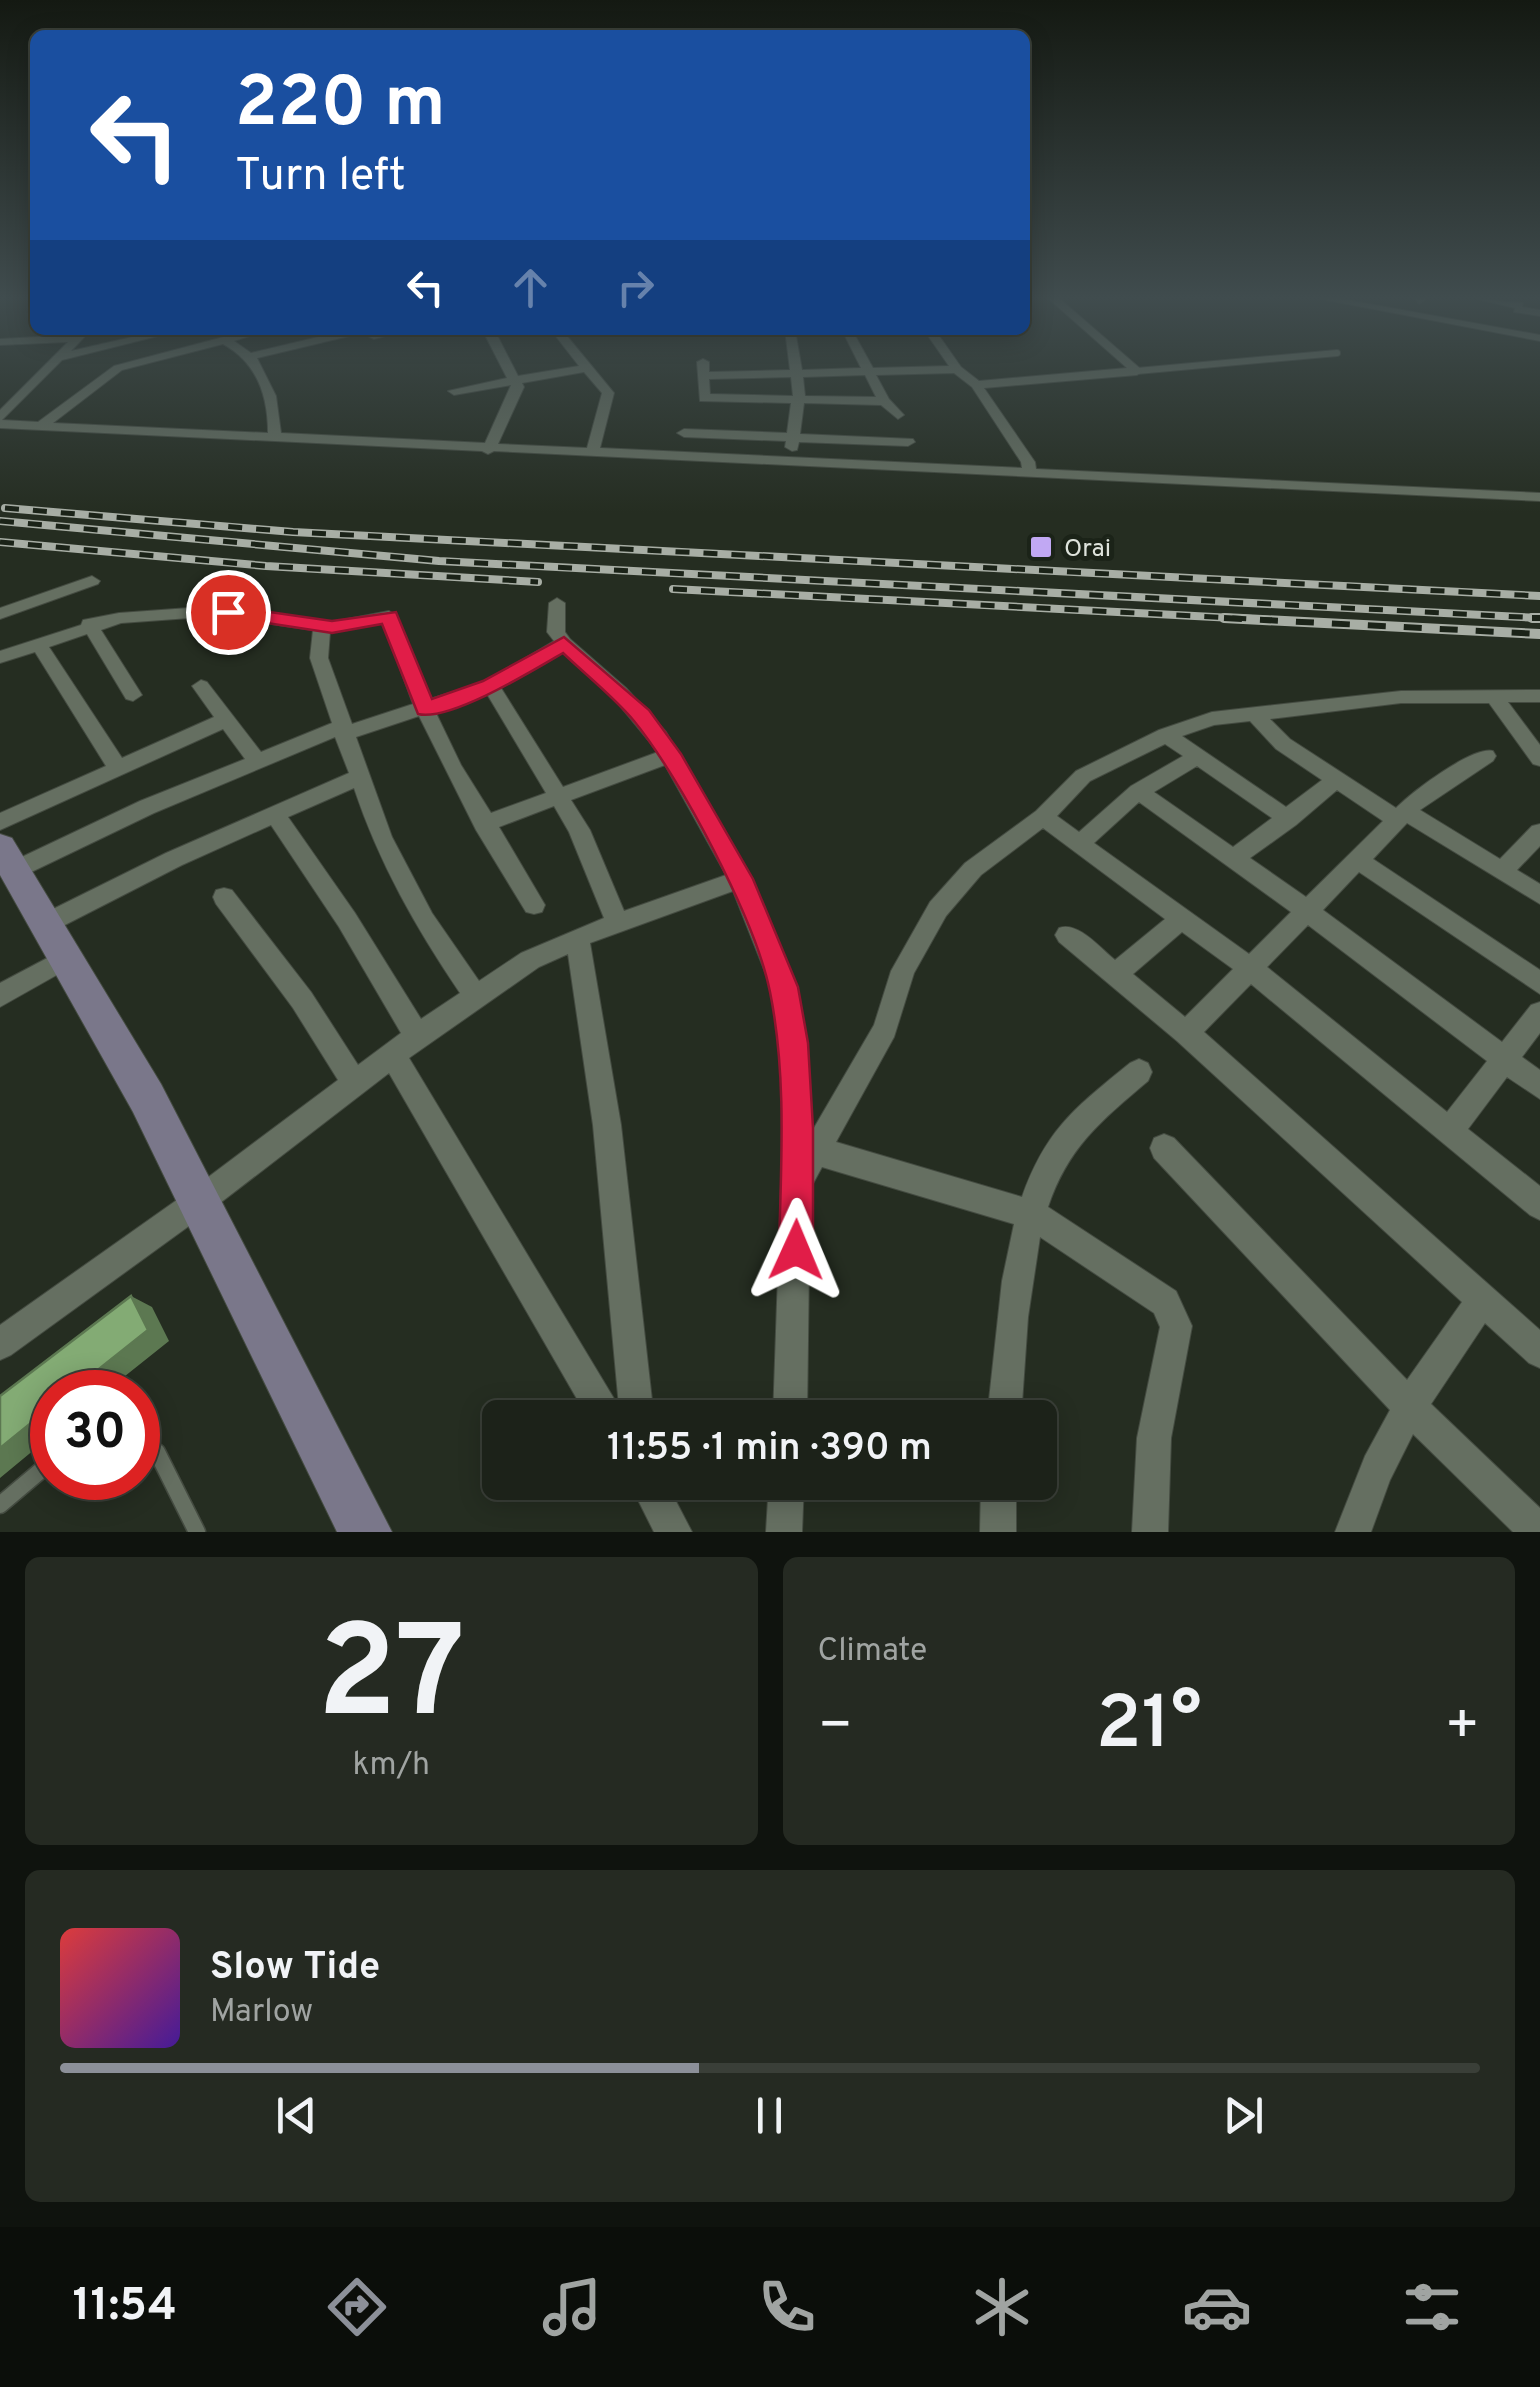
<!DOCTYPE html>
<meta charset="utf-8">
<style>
body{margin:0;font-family:Overpass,sans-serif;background:#252a22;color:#f1f3f6;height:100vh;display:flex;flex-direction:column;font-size:38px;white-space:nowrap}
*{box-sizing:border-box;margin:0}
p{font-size:32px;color:#a0a4a2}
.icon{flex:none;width:55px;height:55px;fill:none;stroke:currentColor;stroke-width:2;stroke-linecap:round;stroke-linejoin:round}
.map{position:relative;height:1532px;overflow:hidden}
.side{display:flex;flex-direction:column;gap:25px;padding:25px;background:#0f130e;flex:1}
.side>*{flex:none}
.top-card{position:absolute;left:30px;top:30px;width:1000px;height:305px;border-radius:15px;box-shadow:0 5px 25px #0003,0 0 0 2px #3a3f38;background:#1a4fa0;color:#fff;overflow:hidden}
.speed{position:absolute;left:30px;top:1370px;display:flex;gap:20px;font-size:50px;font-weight:700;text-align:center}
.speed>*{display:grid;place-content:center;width:130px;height:130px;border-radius:50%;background:#1c2219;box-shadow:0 5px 25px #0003,0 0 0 2px #3a3f38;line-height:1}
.speed .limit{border:15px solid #d22;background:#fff;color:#111}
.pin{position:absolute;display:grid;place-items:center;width:85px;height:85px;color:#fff;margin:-42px;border:5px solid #fff;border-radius:50%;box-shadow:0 2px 10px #0007}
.me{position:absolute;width:110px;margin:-55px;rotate:1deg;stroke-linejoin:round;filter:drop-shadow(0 0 8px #0008)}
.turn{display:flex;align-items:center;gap:35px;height:210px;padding:0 40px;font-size:45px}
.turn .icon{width:130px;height:130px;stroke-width:2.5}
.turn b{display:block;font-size:70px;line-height:85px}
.lanes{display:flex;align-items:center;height:95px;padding:0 40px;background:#0003;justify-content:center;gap:50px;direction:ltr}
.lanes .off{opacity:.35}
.big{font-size:75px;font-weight:600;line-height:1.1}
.side .card{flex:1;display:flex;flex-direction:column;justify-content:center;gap:15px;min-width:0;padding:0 35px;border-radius:15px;background:#252a22}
.side .dial{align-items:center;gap:0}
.dial b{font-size:130px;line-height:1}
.song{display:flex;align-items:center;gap:30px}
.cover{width:120px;height:120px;border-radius:15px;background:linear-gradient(135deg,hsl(0 70% 55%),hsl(260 70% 35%))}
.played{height:10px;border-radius:5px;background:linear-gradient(90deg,#8c9099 45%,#3a3f38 45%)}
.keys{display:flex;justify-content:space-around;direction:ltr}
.heat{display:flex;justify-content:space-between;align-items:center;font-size:55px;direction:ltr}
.side .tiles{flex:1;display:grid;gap:25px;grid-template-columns:1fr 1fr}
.card:last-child{grid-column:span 2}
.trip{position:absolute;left:482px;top:1400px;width:575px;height:100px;border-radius:15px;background:#1c2219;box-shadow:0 5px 25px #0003,0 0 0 2px #3a3f38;font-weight:600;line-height:100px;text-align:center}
.dock{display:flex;height:160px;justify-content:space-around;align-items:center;background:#0b0e0a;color:#a0a4a2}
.dock .icon{width:70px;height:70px}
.dock .on{color:#8c9099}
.dock b{font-size:45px;color:#f1f3f6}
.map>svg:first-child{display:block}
</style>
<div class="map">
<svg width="1540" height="1532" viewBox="0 0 1540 1532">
<rect width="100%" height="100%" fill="#252d21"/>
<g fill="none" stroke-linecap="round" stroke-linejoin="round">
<g stroke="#444b41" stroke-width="8">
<path id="lane-far1" d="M1137 371 1337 353"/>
</g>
<g stroke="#444b41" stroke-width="19">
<path id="lane" d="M138 1439 157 1452 197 1532
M0 1505 52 1461"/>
</g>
<g stroke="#444b41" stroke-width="2">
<path id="street" d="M1049 299H1060L1143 371 1137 375 984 388 1035 462 1036 469 1540 493V501L494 451 488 454 482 451 0 428V410L68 342 0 345V339L75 335 80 330H91L71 351 163 330H182L62 360 2 420 38 422 114 366 250 330H268L234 341 251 353 348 330H408L374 339 362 333 257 358 276 396 281 433 485 443 511 385 454 395 448 391 507 378 486 337 492 334 498 337 518 376 579 366 551 330H562L614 393 600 448 1022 468 1021 462 972 387 954 373 876 375 889 399 904 415 898 419 881 405 804 403 800 434 913 439 915 442 908 446 799 442 797 450 792 451 785 447 786 441 684 437 677 433 684 429 787 433 791 403 700 401 697 362 703 359 709 362V372L790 370 785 330H795L802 370 861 368 842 330H852L873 368 949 366 924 330H935L961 367 979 381 1127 368ZM223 344C256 362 268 394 268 433L53 423 122 370ZM584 372 602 393 587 448 498 444 524 387 522 383ZM865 375 876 397 805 396 803 377ZM791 377 793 396 710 394 709 379Z
M1321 299H1342L1540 335V341Z
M1415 299H1426L1419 304Z
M1477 299 1523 303 1522 307 1540 310V316L1514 312 1515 308Z
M626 330H647L630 335Z
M92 576 100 581 98 584 0 619V608Z
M557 598 565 603V632L570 639 626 688 666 732 751 879 795 987 806 1043 811 1133 874 1025 891 971 930 902 965 863 1036 811 1076 771 1159 730 1212 712 1401 691 1540 690V702H1508L1540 745V766L1533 764 1489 703H1401L1270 719 1290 739 1396 808C1412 792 1472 746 1493 751L1496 756 1493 761 1420 810 1500 859 1532 826 1540 824V846L1517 870 1540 884V904L1407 823 1373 859 1540 970V994L1359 872 1323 910 1502 1042 1531 1005 1540 1002V1033L1522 1057 1540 1070V1099L1507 1077 1468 1129 1540 1186V1220L1530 1215 1251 984 1204 1032 1540 1330V1368L1529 1363 1485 1323 1431 1404 1540 1508V1532H1513L1413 1434 1390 1480 1371 1532H1335L1365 1456 1390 1410 1154 1158 1150 1148 1154 1138 1164 1134 1174 1138 1407 1380 1462 1302 1177 1041 1059 942 1055 935 1059 928C1078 921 1100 948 1115 960L1165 919 1043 828 981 875 946 916 914 973 894 1037 836 1142 1022 1197C1046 1129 1076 1107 1130 1063L1139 1059 1148 1063 1152 1072 1148 1081C1101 1121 1068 1147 1048 1207L1176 1291 1192 1326 1171 1438 1168 1532H1132L1137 1438 1160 1327 1154 1313 1040 1237 1028 1317 1021 1418H987L1002 1281 1014 1224 822 1167 810 1189 807 1418H773L783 1128 780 1043 771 987 733 891 590 943 621 1125 654 1418H588L389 1073 211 1210 11 1355 0 1360V1325L191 1190 338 1080 293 1008 216 904 213 897 216 890 224 888 232 890 311 992 358 1065 401 1033 339 927 271 825 182 865 57 929 49 932 41 929 37 922 41 915 166 853 349 773 335 737 154 813 23 876 15 879 7 876 4 870 7 864 140 801 245 759 223 729 0 830V813L106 766 35 652 0 663V651L81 625 83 620 119 613 217 606 332 622 389 611 397 616 430 699 485 682 554 641 547 632 549 603ZM217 616 313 630 310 658 332 723 261 752 207 682 201 680 192 686 214 717 122 758 49 647 87 634 126 699 133 701 142 695 101 630 121 623ZM383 622 413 704 352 724 328 658 330 632ZM563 651 612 696 658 752 563 787 501 688ZM487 694 546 793 491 813 461 765 435 711ZM419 716 476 830 526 912 534 914 542 912 545 905 499 827 554 806 569 832 604 918 521 953 479 981 432 913 392 837 356 737ZM1250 721 1276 749 1322 780 1286 807 1182 736 1214 725ZM1165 744 1183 756 1131 786 1079 832 1057 816 1090 781ZM665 765 726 875 624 911 590 830 571 800ZM1197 766 1272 818 1233 847 1154 792ZM354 788C379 863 416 928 460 993L421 1019 355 913 288 817ZM1337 790 1383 821 1306 897 1250 858 1296 825ZM1139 802 1291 912 1249 954 1094 843ZM1308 925 1487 1061 1447 1112 1267 967ZM1182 932 1233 969 1185 1017 1133 974ZM568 954 593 1125 619 1407 409 1058 539 967Z
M70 946 78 949 82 956 78 963 0 1007V983Z
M629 1482H666L692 1532H654Z
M769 1482H804L802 1532H766Z
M981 1482H1016V1532H980Z"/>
</g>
<g stroke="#444b41" stroke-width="2">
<path id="secondary" d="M0 834 12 838 161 1084 392 1532H337L133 1112 0 875Z"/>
</g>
<use href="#lane-far1" stroke="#656f61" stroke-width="6"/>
<use href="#lane" stroke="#656f61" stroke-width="16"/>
<use href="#street" fill="#656f61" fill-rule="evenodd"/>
<use href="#secondary" fill="#7a778a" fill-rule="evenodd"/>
<g stroke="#a8aea5" stroke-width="8">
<path id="rail-far1" d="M5 508 293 532 1540 596
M0 521 439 561 1540 618
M0 542 266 566 538 582
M673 589 1272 620"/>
</g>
<g stroke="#a8aea5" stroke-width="10">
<path id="rail" d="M1224 618 1540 634
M1532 618H1540"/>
</g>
<use href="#rail-far1" stroke="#1b2318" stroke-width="5" stroke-dasharray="14" stroke-linecap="butt"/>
<use href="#rail" stroke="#1b2318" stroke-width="6" stroke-dasharray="18" stroke-linecap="butt"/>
</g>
<path fill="#5c7851" d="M131 1296 152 1307 169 1341 105 1392H70Z
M52 1406V1435L0 1478V1448Z"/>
<path fill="#83ab74" stroke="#5c7851" stroke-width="2.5" d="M131 1296 148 1330 70 1392H52V1406L0 1448V1396Z"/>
<linearGradient id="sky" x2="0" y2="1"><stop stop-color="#141912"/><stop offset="0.58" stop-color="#404c4e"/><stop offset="1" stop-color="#404c4e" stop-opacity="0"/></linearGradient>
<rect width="1540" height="513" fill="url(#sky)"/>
<path fill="#e11d48" stroke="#92132f" stroke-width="2.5" d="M228 606 332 621 396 612 432 699 483 681 564 637 649 710 681 754 753 879 798 987 808 1043 813 1128V1250L808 1262 796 1267 784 1262 779 1250C781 1164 787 1076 770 992 756 921 680 777 634 721 614 697 586 675 563 653 534 670 449 722 418 714L382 624 332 633 221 616 218 612Z"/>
<rect fill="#c1a8f3" stroke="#1b2318" stroke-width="4" x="1029" y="535" width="24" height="24" rx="5"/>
<g text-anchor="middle" stroke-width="10" stroke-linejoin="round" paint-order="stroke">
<g font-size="25" fill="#dee3dc" stroke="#1b2318" text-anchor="start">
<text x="1064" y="556">Orai</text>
</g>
</g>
</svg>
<div class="speed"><div class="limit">30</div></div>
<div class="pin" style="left:228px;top:612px;background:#d93025"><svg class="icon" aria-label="arrive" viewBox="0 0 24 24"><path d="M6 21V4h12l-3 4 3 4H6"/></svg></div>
<svg class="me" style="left:796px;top:1250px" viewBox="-20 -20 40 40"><path d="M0-17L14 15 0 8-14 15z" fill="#e11d48" stroke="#fff" stroke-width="4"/></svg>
<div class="trip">11:55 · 1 min · 390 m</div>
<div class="top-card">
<div class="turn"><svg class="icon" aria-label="left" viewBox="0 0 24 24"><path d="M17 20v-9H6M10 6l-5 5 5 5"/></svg><div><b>220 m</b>Turn left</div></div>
<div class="lanes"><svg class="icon" aria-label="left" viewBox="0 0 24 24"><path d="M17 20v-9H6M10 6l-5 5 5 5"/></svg><svg class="icon off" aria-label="ahead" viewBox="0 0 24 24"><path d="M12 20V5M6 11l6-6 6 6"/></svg><svg class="icon off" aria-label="right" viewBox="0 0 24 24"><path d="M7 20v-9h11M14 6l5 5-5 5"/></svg></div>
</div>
</div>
<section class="side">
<div class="tiles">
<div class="card dial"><b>27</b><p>km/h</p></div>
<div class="card"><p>Climate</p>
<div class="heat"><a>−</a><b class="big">21°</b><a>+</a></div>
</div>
<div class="card">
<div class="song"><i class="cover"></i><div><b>Slow Tide</b><p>Marlow</p></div></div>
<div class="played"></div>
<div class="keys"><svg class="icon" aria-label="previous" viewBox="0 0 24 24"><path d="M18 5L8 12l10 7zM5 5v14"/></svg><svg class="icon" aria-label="pause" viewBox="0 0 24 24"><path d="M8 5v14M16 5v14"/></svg><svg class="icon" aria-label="next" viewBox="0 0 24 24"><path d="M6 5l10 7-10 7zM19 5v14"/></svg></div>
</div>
</div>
</section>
<nav class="dock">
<b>11:54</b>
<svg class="icon on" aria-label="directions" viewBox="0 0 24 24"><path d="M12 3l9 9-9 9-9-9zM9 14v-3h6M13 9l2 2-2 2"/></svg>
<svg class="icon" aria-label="music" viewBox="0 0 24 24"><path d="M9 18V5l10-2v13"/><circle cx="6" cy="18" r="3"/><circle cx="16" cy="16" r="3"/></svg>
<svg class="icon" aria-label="phone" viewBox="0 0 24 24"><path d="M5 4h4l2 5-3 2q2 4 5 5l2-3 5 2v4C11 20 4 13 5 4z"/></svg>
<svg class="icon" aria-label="climate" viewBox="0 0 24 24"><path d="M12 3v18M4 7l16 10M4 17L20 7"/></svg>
<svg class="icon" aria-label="car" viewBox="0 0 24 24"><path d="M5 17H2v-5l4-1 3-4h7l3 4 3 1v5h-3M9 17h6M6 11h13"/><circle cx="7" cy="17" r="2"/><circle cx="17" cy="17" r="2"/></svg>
<svg class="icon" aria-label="filters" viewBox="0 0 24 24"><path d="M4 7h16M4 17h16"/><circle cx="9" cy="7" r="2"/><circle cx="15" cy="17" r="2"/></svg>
</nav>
